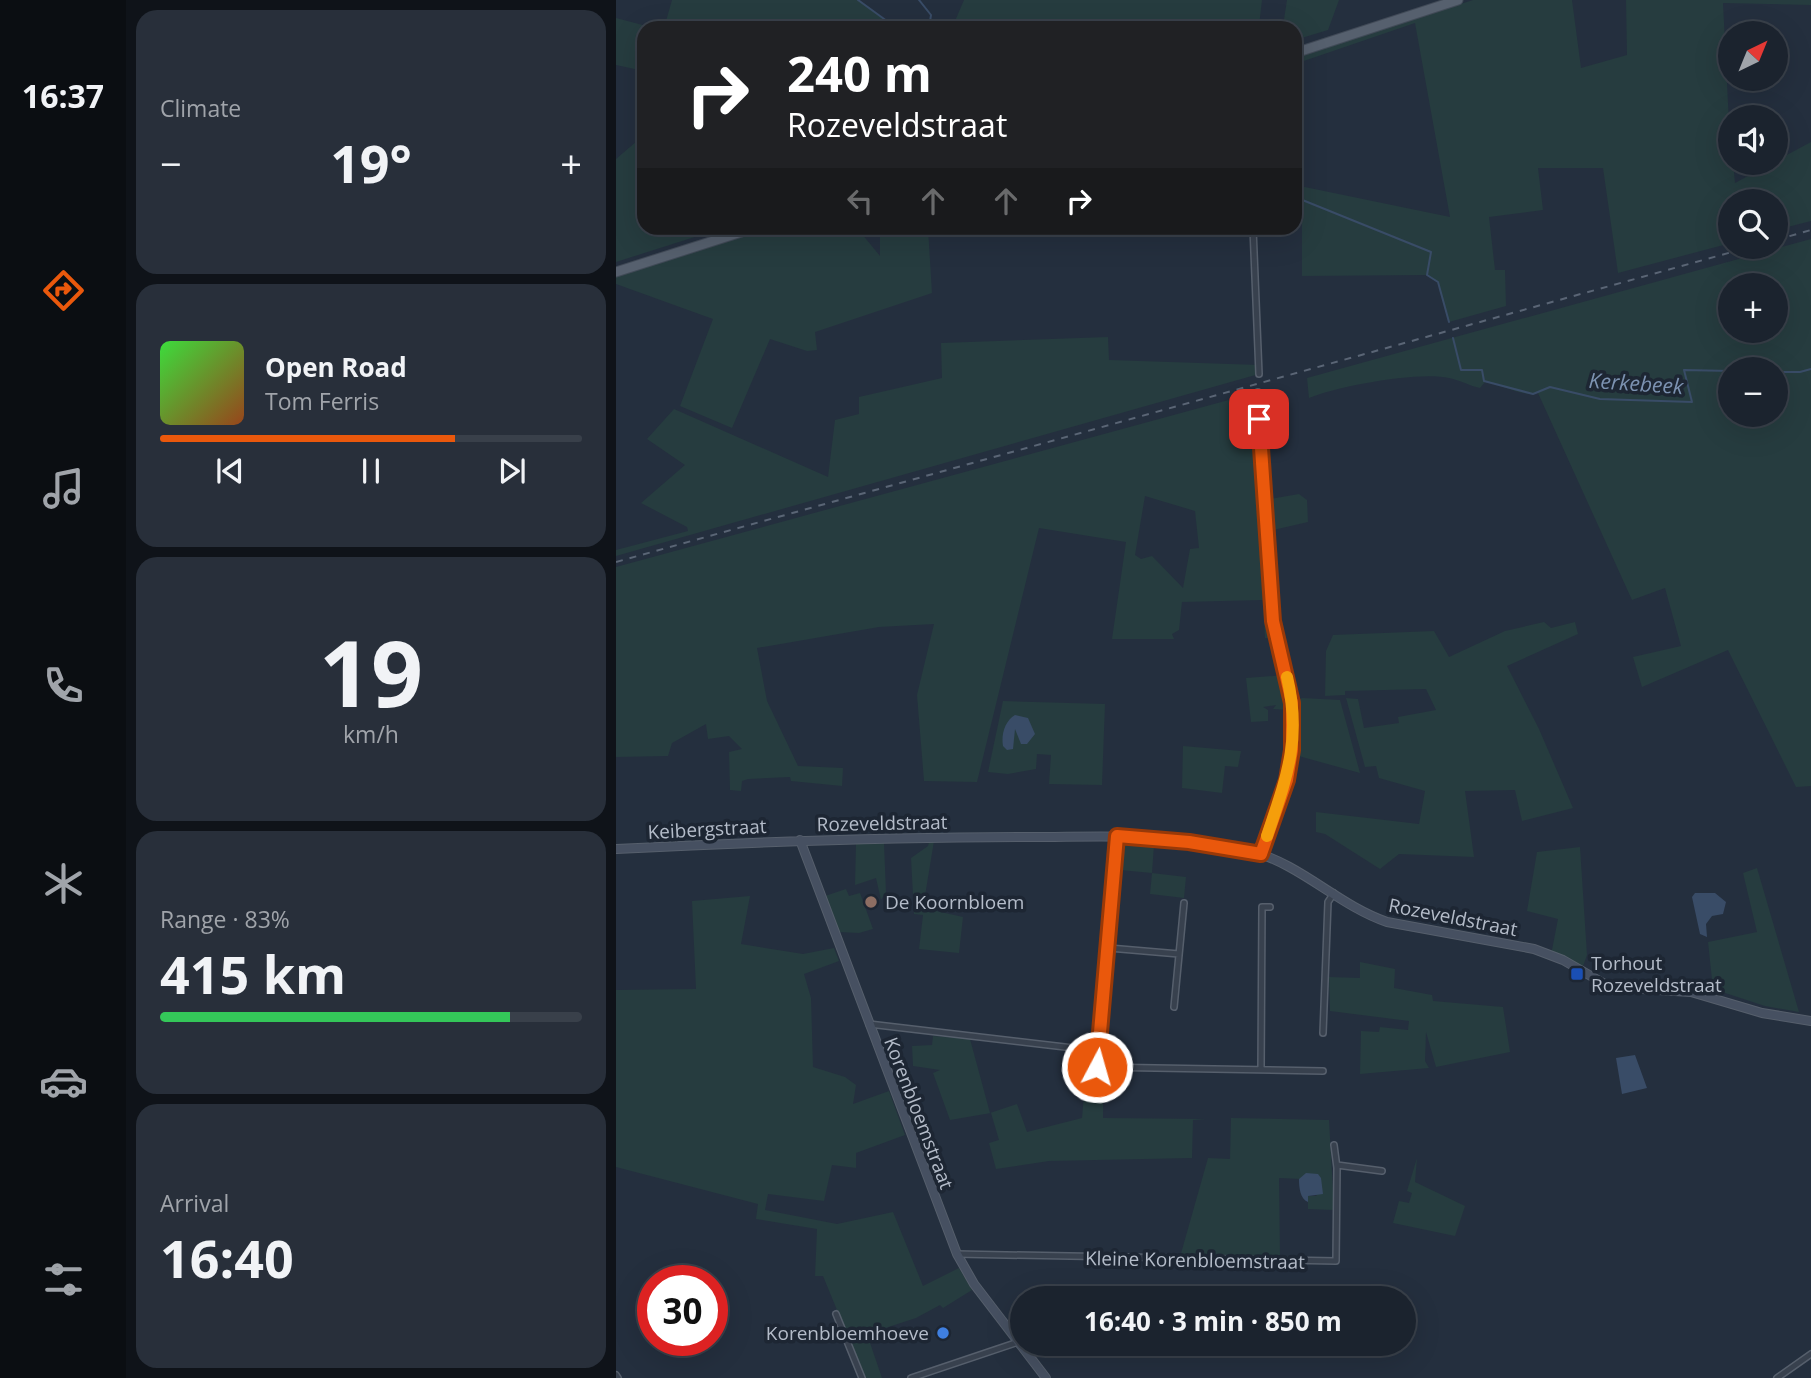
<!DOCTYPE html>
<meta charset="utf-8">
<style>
body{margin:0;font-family:"Open Sans",sans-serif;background:#282f3a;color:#f1f3f6;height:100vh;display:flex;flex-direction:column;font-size:26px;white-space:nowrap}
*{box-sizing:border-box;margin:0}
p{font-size:23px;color:#a0a4aa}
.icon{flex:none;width:38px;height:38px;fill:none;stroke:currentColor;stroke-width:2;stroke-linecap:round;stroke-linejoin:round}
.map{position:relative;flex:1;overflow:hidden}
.details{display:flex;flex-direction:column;gap:10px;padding:10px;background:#0f1319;width:490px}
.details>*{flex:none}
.banner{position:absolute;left:21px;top:21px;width:665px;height:214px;border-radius:21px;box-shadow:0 7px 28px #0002,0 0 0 2px #39404a;background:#202124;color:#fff;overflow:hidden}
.needle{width:46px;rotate:43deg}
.buttons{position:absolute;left:1102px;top:21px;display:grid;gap:14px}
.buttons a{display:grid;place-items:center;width:70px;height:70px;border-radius:50%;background:#1b232e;box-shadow:0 7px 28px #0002,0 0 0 2px #39404a;font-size:35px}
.speed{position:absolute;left:21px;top:1265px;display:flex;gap:14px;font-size:35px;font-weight:700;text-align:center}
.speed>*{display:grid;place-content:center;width:91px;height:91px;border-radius:50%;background:#1b232e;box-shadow:0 7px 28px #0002,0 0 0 2px #39404a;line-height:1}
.speed .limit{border:10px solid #d22;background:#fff;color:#111}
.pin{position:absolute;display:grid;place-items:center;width:60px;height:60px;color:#fff;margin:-30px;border-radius:14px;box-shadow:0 4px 10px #0006}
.me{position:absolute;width:77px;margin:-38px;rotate:6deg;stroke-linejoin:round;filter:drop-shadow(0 0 5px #0008)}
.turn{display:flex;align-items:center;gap:24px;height:147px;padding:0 35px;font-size:32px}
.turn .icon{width:91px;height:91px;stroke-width:2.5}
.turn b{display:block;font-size:49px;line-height:60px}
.lanes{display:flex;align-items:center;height:66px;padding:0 35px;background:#0003;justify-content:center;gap:35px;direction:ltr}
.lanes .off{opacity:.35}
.big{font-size:52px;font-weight:700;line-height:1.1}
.details .card{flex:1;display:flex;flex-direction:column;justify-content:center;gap:10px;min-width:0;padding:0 24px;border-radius:21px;background:#282f3a}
.details .dial{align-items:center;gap:0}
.dial b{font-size:91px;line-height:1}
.song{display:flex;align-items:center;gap:21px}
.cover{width:84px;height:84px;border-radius:10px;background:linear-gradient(135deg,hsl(120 70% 55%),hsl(20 70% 35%))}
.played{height:7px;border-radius:4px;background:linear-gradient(90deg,#ea580c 70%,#39404a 70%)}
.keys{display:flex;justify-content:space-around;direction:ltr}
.heat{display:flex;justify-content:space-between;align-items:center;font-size:38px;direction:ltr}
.charge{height:10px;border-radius:5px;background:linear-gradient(90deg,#34c759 83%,#39404a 0)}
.trip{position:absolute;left:394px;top:1286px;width:406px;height:70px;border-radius:35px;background:#1b232e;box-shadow:0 7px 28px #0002,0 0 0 2px #39404a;font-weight:700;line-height:70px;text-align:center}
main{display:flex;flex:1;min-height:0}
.menu{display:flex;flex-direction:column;width:126px;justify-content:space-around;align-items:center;background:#0b0e12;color:#a0a4aa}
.menu .icon{width:49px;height:49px}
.menu .selected{color:#ea580c}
.menu b{font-size:32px;color:#f1f3f6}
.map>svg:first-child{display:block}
</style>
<main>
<nav class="menu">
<b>16:37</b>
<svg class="icon selected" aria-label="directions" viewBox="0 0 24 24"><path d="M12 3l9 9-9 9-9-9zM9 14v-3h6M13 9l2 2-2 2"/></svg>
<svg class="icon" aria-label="music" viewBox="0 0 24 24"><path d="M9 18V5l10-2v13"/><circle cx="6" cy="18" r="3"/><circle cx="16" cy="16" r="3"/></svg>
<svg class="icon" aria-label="phone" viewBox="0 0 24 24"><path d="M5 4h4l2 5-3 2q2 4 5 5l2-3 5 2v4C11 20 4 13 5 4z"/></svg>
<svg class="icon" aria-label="climate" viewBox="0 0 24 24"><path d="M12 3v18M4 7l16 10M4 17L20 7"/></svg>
<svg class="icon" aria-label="car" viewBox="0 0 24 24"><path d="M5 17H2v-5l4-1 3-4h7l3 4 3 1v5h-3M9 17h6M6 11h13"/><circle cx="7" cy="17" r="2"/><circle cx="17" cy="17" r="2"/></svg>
<svg class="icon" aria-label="filters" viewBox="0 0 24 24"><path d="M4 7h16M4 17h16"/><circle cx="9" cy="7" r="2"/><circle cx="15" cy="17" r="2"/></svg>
</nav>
<section class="details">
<div class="card"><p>Climate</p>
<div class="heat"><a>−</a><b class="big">19°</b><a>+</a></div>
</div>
<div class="card">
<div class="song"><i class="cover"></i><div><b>Open Road</b><p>Tom Ferris</p></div></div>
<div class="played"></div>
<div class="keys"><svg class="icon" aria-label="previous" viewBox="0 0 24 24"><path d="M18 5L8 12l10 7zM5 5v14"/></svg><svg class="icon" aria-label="pause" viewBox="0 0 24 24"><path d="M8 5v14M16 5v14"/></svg><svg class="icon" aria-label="next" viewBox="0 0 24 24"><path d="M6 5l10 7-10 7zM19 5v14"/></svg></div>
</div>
<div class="card dial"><b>19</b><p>km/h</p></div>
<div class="card"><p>Range · 83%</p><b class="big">415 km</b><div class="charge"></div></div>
<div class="card"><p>Arrival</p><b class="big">16:40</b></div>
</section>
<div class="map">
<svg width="1195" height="1378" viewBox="0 0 1195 1378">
<rect width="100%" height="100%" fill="#242f3e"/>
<path fill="#263c3f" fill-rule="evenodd" d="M56 0H242L275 24 292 28H48Z
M348 0H646L643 26 620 23 602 28H336Z
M671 0H723L712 30 679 40V28H662L667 26Z
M857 0H956L965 68 1011 55 1010 0H1195V5L1107 3 1115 163H1117L1119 183 1195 142V221L1160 230V201H1115V243L1002 273 987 168H922L927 210 873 217 879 270H889L890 306 833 322 822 282 811 275 686 276V200L679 197V185L834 217 799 23 679 64V57Z
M0 18 38 28H28V71L0 65Z
M28 135V228H107L0 262V159Z
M154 228H241L264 256V228H312L316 293 199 332 201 350 191 351 154 339 116 428 64 406 97 319 0 284V277Z
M1195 239V786L1180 787 1112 650 1026 687 1017 657 1065 646 1049 588 1016 600 922 393C904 397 887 384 869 382L864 388C854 386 844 380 833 378 803 371 722 386 693 398L691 378ZM1115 285H1160V331H1115ZM1115 369H1160V415H1115Z
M492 337 493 360 643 365V374L0 556V550L72 531 71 527 25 503 69 465 31 439 58 409 212 477 219 420 243 414V397L326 378 325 343Z
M642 392 648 500 683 494 691 500 692 522 649 532 662 638H649L647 600 566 602 563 630 556 634 558 639H496L510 542 423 528 361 782 308 781 301 695 318 624 263 627 141 648 151 701 182 766 227 768 226 786 175 781 174 777 132 779 126 781 125 791 114 790 113 752 126 749 113 736 92 739 90 724 56 743 52 756 0 757V567ZM529 496 579 511 583 548 574 549 567 588 536 556 525 559 519 555Z
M928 622 935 628 959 622 962 634 891 666 923 729 957 808 906 821 899 790 849 791 858 857 783 854 764 869 709 834 700 832V812L803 824 809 791 763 778 760 766 749 767 730 698 742 699 748 728 783 723 782 717 820 710 810 689 729 691V695L709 696 710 651 717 635 818 631 833 657 889 631Z
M669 675 674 710 657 709 660 705 647 707 652 710V721L635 722 630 678Z
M686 698 724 700 744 773 679 755 678 703Z
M387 701 489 704 486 785 433 784 435 755 421 754 420 769 392 774 372 772Z
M567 746 625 751 622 767 609 766 606 793 566 788Z
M318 841 307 908 347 917 343 953 303 949 307 915 298 914 295 858 312 846 313 842Z
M268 843 270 892 265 900 260 878 239 885 240 844Z
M512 843 538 845 536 873 570 877 568 898 534 894 536 873 504 870 507 847Z
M964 847 971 955 965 972 935 955 942 919 911 911 921 852Z
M1141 868 1183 1012 1149 1006 1097 989 1092 942 1141 932 1127 873Z
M230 889 233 896 244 893 257 929 243 933 223 932 209 896Z
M134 896 125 944 187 954 218 948 223 961 188 974 195 998 197 1067 229 1077 240 1085 237 1104 273 1091 289 1135 240 1153V1168L216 1165 208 1201 152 1194 149 1210 221 1224 277 1212 307 1286 343 1268 356 1290 327 1308 324 1305 300 1318 251 1334 266 1378H249L207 1276H199L201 1229 140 1219 142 1204 0 1167V990L80 989 76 901Z
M744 962 779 969 778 988 816 995 817 1001 887 1007 894 1052 820 1067 810 1032 809 1061 813 1068 744 1074 745 1031 763 1032 764 1027 792 1030 793 1021 714 1011 713 977 744 978Z
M317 1036 354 1039 374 1113 401 1104 411 1132 466 1118 470 1070 487 1071V1118L590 1119 577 1120 576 1158 433 1161 380 1169 373 1143 383 1140 375 1113 334 1120 317 1073 324 1070 297 1066 296 1046 316 1045Z
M615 1118 713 1120 718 1210 692 1209V1196H701L686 1179 663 1178 664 1258 564 1257 592 1158 614 1159Z
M801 1158 799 1182 849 1206 839 1236 777 1223 783 1201 793 1203 796 1193 791 1191Z"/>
<path fill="#394c67" d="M399 715 412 718 419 734 411 744H405L399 729 397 749 391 750 387 746C385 734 389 721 399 715Z
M1079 893H1099L1110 902 1107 914 1096 916 1090 924 1091 937 1084 934 1076 897Z
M1019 1055 1031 1088 1006 1094 1000 1058Z
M690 1173 702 1174 705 1178 707 1194 692 1196V1202C684 1199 683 1187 683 1179Z"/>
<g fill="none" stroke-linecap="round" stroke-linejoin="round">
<path stroke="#394c67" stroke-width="2" d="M242 0 275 24 292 28
M303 0 315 15 313 28
M679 197 815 252 811 275 822 282 833 322
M837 338 845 370H866L868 381 917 394 934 387 984 399 1076 402 1068 370 1115 371
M1160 372H1184L1195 369"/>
<g stroke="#565f6c" stroke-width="8">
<path id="street" d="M637 228 643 374
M642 392 657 621 676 703V750L671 780 645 854
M493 948 563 954
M558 1007 568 903
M253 1024 483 1051 501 837
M707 1033 712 902 718 893
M483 1051 481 1067 707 1071
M645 1070 646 907H654
M721 1165 766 1171
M341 1254 720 1261 721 1168 718 1145
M220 1314 246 1378
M0 1375 2 1378
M295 1378 402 1342
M1161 1378 1195 1354"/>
</g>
<g stroke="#565f6c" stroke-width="10">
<path id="secondary" d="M184 840 341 1254 358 1284 430 1378
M0 849C138 842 275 837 413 837 485 837 565 832 635 851 686 865 722 905 771 922L918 949 947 960 994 987 1075 992 1146 1013 1195 1021"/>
</g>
<g stroke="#414a57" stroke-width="11">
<path id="primary" d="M679 53 842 0
M0 272 138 228"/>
</g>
<use href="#street" stroke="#38414e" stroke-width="5"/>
<use href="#secondary" stroke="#465061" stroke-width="8"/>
<use href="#primary" stroke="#56606e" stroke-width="9"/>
<path stroke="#5a6575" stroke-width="2" stroke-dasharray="7 7" stroke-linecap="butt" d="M1160 240 1195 230
M0 562 1134 247"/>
</g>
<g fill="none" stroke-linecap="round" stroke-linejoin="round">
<g stroke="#983908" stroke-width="18">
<path id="route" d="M481 1067 501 836 573 842 645 854 671 780 676 750V703L657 621 643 419"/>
</g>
<use href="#route" stroke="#ea580c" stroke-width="12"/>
<path stroke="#f59e0b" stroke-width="12" d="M651 836C670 779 686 740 671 677"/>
</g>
<circle fill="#8d6e63" stroke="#1d2633" stroke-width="2.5" cx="255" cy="902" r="7"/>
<rect fill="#1a4fb4" stroke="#1d2633" stroke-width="2.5" x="954" y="967" width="14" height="14" rx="3.5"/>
<circle fill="#3f7fe0" stroke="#1d2633" stroke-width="2.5" cx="327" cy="1333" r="7"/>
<g text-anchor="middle" stroke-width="7" stroke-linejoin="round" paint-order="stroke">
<g font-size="19" fill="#b4bcc9" stroke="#1d2633">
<text transform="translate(266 823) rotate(-1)" y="7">Rozeveldstraat</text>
<text transform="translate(91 829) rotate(-3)" y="7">Keibergstraat</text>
<text transform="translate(837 917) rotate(11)" y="7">Rozeveldstraat</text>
<text transform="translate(303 1113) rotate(69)" y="7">Korenbloemstraat</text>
<text transform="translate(579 1260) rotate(1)" y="7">Kleine Korenbloemstraat</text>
</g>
<g font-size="19" fill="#b4bcc9" stroke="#1d2633" text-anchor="start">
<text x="269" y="909">De Koornbloem</text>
<text x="975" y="970">Torhout<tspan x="975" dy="22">Rozeveldstraat</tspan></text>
<text x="313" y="1340" text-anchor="end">Korenbloemhoeve</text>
</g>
<g font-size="21" font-style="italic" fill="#7c92b1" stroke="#1d2633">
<text transform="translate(1020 384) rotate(4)" y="7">Kerkebeek</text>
</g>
</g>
</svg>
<div class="buttons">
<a><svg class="needle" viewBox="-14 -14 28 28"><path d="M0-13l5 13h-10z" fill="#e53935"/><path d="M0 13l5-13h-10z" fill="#a0a4aa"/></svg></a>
<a><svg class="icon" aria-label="sound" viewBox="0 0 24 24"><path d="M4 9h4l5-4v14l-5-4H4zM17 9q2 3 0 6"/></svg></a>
<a><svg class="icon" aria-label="search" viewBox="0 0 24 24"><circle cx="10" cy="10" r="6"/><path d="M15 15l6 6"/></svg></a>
<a>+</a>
<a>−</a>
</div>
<div class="speed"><div class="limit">30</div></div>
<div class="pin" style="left:643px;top:419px;background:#d93025"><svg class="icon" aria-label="arrive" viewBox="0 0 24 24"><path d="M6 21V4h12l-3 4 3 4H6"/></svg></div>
<svg class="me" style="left:481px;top:1067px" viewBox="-20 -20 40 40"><circle r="17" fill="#ea580c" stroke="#fff" stroke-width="3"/><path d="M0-11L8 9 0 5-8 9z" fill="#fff"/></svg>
<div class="trip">16:40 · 3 min · 850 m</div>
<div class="banner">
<div class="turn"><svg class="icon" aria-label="right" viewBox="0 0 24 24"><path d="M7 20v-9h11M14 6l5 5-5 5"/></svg><div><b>240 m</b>Rozeveldstraat</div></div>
<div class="lanes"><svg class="icon off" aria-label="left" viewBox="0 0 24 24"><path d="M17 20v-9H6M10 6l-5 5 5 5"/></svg><svg class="icon off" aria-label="ahead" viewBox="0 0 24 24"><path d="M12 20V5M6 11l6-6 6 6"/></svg><svg class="icon off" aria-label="ahead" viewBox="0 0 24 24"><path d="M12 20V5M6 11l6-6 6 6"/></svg><svg class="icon" aria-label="right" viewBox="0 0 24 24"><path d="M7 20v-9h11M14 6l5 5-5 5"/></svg></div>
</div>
</div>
</main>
